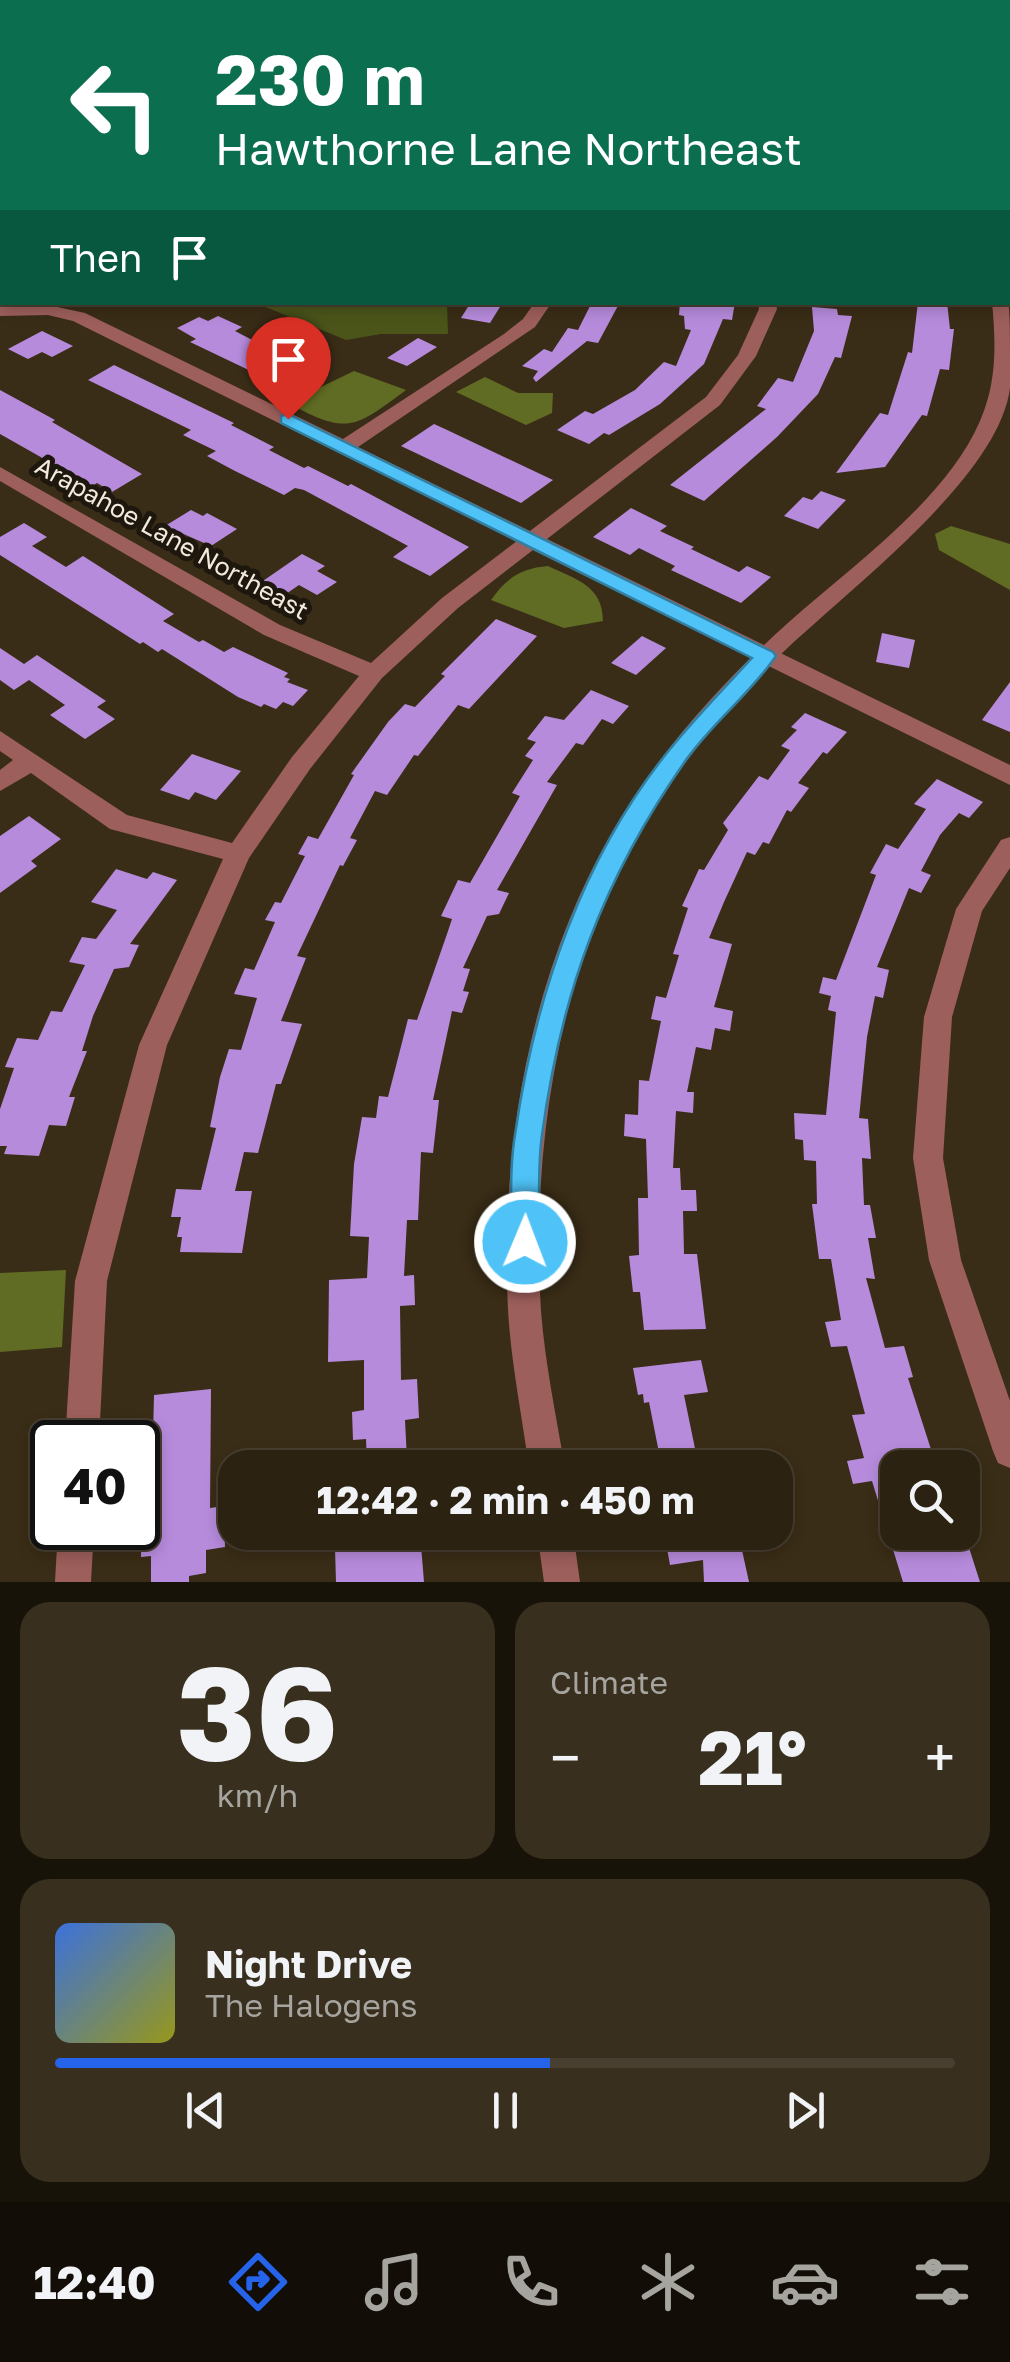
<!DOCTYPE html>
<meta charset="utf-8">
<style>
body{margin:0;font-family:"Golos Text",sans-serif;background:#382f1f;color:#f1f3f6;height:100vh;display:flex;flex-direction:column;font-size:38px;white-space:nowrap}
*{box-sizing:border-box;margin:0}
p{font-size:32px;color:#a6a49f}
.icon{flex:none;width:55px;height:55px;fill:none;stroke:currentColor;stroke-width:2;stroke-linecap:round;stroke-linejoin:round}
.map{position:relative;height:1582px;overflow:hidden}
.panel{display:flex;flex-direction:column;gap:20px;padding:20px;background:#181309;flex:1}
.panel>*{flex:none}
.banner{position:absolute;left:0px;top:0px;width:1010px;height:305px;box-shadow:0 5px 15px #0003,0 0 0 2px #483f31;background:#0b6e4f;color:#fff;overflow:hidden}
.tools{position:absolute;left:880px;top:1450px;display:grid;gap:20px}
.tools a{display:grid;place-items:center;width:100px;height:100px;border-radius:20px;background:#2c2211;box-shadow:0 5px 15px #0003,0 0 0 2px #483f31;font-size:50px}
.speed{position:absolute;left:30px;top:1420px;display:flex;gap:20px;font-size:50px;font-weight:700;text-align:center}
.speed>*{display:grid;place-content:center;width:130px;height:130px;border-radius:50%;background:#2c2211;box-shadow:0 5px 15px #0003,0 0 0 2px #483f31;line-height:1}
.speed .limit{border:5px solid #111;border-radius:15px;background:#fff;color:#111}
.pin{position:absolute;display:grid;place-items:center;width:85px;height:85px;color:#fff;margin:-102px -42px;border-radius:50% 50% 50% 0;rotate:-45deg;box-shadow:0 0 10px #0007}
.pin .icon{rotate:45deg}
.me{position:absolute;width:110px;margin:-55px;rotate:1deg;stroke-linejoin:round;filter:drop-shadow(0 0 8px #0008)}
.turn{display:flex;align-items:center;gap:35px;height:210px;padding:0 50px;font-size:45px}
.turn .icon{width:130px;height:130px;stroke-width:2.5}
.turn b{display:block;font-size:70px;line-height:85px}
.then{display:flex;align-items:center;height:95px;padding:0 50px;background:#0003;gap:20px;font-size:38px}
.big{font-size:75px;font-weight:700;line-height:1.1}
.panel .widget{flex:1;display:flex;flex-direction:column;justify-content:center;gap:15px;min-width:0;padding:0 35px;border-radius:30px;background:#382f1f}
.panel .dial{align-items:center;gap:0}
.dial b{font-size:130px;line-height:1}
.song{display:flex;align-items:center;gap:30px}
.cover{width:120px;height:120px;border-radius:15px;background:linear-gradient(135deg,hsl(220 70% 55%),hsl(60 70% 35%))}
.played{height:10px;border-radius:5px;background:linear-gradient(90deg,#2563eb 55%,#483f31 55%)}
.keys{display:flex;justify-content:space-around;direction:ltr}
.heat{display:flex;justify-content:space-between;align-items:center;font-size:55px;direction:ltr}
.panel .tiles{flex:1;display:grid;gap:20px;grid-template-columns:1fr 1fr}
.widget:last-child{grid-column:span 2}
.trip{position:absolute;left:218px;top:1450px;width:575px;height:100px;border-radius:30px;background:#2c2211;box-shadow:0 5px 15px #0003,0 0 0 2px #483f31;font-weight:700;line-height:100px;text-align:center}
.tab-bar{display:flex;height:160px;justify-content:space-around;align-items:center;background:#120e07;color:#a6a49f}
.tab-bar .icon{width:70px;height:70px}
.tab-bar .selected{color:#2563eb}
.tab-bar b{font-size:45px;color:#f1f3f6}
.map>svg:first-child{display:block}
</style>
<div class="map">
<svg width="1010" height="1582" viewBox="0 0 1010 1582">
<rect width="100%" height="100%" fill="#3a2d17"/>
<path fill="#4b551a" d="M256 303H447L448 334H381L346 340Z"/>
<path fill="#606c23" d="M354 371 406 390C354 429 347 435 288 403Z
M485 377 518 393H553L552 413 526 425 456 392Z
M951 526 1010 544V590L939 550 935 534Z
M548 566C576 579 603 586 603 621L564 628 491 600C506 578 522 568 548 566Z
M66 1270 62 1347 0 1352V1273Z"/>
<g fill="none" stroke-linecap="round" stroke-linejoin="round">
<path fill="#127396" fill-rule="evenodd" d="M0 234 2 235V243L0 244Z"/>
</g>
<path fill="#b68bdc" d="M471 302H503L490 323 461 318Z
M592 302H620L598 343 587 341 536 382 533 378 538 371 522 366 544 349 552 352 568 328 578 330Z
M680 302H735L732 320 723 319 704 364 660 404 609 435 604 433 589 444 557 430 585 411 593 414 635 390 664 362 676 366 691 330 685 329 684 316 679 315Z
M918 302H947L950 329H954L949 370 940 369 927 416 922 415 885 467 836 473 880 413 888 415 908 352 912 353Z
M812 307 837 309 838 315 852 316 841 358 835 357 818 394 777 437 704 501 670 485 766 409 757 406 778 378 793 382 814 331Z
M218 316 242 327 235 331 321 376 295 392 190 342 196 339 177 328 199 317 208 321Z
M42 331 73 346 52 357 42 352 28 359 8 349Z
M418 338 437 347 407 366 387 358Z
M114 365 234 423 231 425 274 447 269 450 304 468 308 466 348 486 351 484 469 547 430 576 393 557 408 546 304 490 295 488 284 495 235 471 207 456 216 451 183 435 191 430 88 380Z
M0 390 55 420 52 422 142 474 112 492 97 483 92 486 0 434Z
M434 424 445 429 553 480 521 503 401 446Z
M821 491 846 500 818 529 784 516 803 497 812 500Z
M631 508 667 526 660 531 694 547 691 549 739 572 747 566 771 577 741 603 671 570 675 566 639 548 630 555 593 537Z
M191 510 203 516 207 513 237 529 211 546 165 526Z
M24 523 47 537 32 546 66 567 83 556 174 614 163 621 199 642 203 640 224 652 233 647 288 673 284 677 290 679 287 682 308 690 293 706 283 702 276 709 264 704 261 707 238 697 162 649 158 652 143 642 140 644 0 555V537Z
M302 554 325 566 317 571 337 582 317 595 299 585 283 596 260 583Z
M496 619 537 636 469 709 458 705 418 756 414 755 387 795 375 791 350 838 357 840 343 866 340 865 297 956 306 958 281 1021 302 1024 281 1084H276L258 1153 244 1152 235 1191H252L242 1253 180 1252 182 1237H177L181 1217H171L176 1189 201 1190 216 1128 210 1127 220 1077 229 1049 241 1050 257 998 234 994 245 968 254 970 275 922 265 920 275 902 281 903 305 856 298 854 308 836 318 839 354 775 351 774 388 722 405 704 415 707 445 676 441 674Z
M882 633 915 640 909 668 876 662Z
M642 636 666 648 636 675 611 663Z
M0 648 24 664 37 655 106 701 97 707 115 719 85 739 50 715 65 705 29 680 14 690 0 680Z
M1010 682V732L982 720Z
M591 690 629 706 613 724 602 719 583 745 576 743 547 782 557 785 497 890 509 893 499 914 487 916 463 968 470 969 463 991 469 992 462 1013 452 1011 433 1100H439L433 1153 421 1152 418 1220H407L404 1276 414 1275 415 1305 400 1306 401 1380 417 1379 419 1418 405 1420 407 1460 367 1464 366 1439 353 1440 352 1412 364 1410V1360L328 1362 329 1280 367 1278 369 1237 350 1236 354 1164 362 1117 376 1118 379 1096 388 1097 408 1019 417 1020 447 934 452 919 441 916 458 880 470 883 520 796 512 793 533 760 525 756 536 742 527 739 545 716 564 720Z
M805 713 847 732 827 754 823 752 798 783 809 788 791 812 787 810 769 844 763 842 755 855 747 852 724 902 709 938 732 944 714 1007 733 1011 730 1031 715 1028 711 1050 696 1047 687 1092H694L693 1113 676 1111 673 1168H680L681 1190H696L697 1211H683L684 1254H697L706 1329 644 1330 640 1292H633L629 1256 639 1255 638 1198H648L646 1139 624 1136 625 1114 638 1115 639 1080 649 1081 661 1021 651 1019 656 996 666 998 679 955 673 954 688 908 682 906 699 869 704 870 728 830 723 823 759 776 768 780 790 750 781 746 797 730 791 727Z
M192 754 241 771 216 800 195 792 189 800 160 790Z
M937 779 983 802 969 818 959 813 940 835 921 871 931 875 921 893 909 888 877 967 889 970 883 998 875 996 867 1037 859 1118 868 1119 871 1159 862 1158 864 1205H870L876 1238H868L875 1279 866 1278 885 1348 904 1346 913 1377 908 1378 937 1468H898V1532H964L980 1582H903L872 1481 853 1484 847 1461 864 1458 852 1415 865 1414 847 1346 831 1347 825 1322 841 1320 831 1259H819L812 1204H817L816 1161 804 1160 803 1140 795 1139 794 1113 826 1115 836 1012 828 1010 831 996 819 993 823 977 836 980 876 875 870 873 886 844 898 849 926 809 914 804Z
M29 816 61 839 31 861 37 866 0 893V836Z
M116 869 147 879 153 872 177 880 130 944 139 945 129 967 114 969 93 1016 82 1051H87L69 1097H75L66 1126 49 1125 39 1156 4 1154 7 1146H0V1109L14 1068 5 1067 17 1038 38 1040 51 1011 62 1012 85 965 69 962 82 937 96 939 117 910 91 902Z
M701 1360 708 1392 684 1395 699 1468H662L649 1402 644 1403 643 1394 638 1395 633 1368Z
M211 1389 210 1508 224 1506 225 1547 206 1550V1573L189 1576V1582H151V1556L141 1557 142 1519 151 1517 154 1395Z
M353 1532H408L414 1546 421 1545 424 1582H336L335 1548 354 1546Z
M664 1532H738L749 1582H704L703 1560 670 1565Z"/>
<g fill="none" stroke-linecap="round" stroke-linejoin="round">
<path fill="#9d5f5b" fill-rule="evenodd" d="M120 0H134V2H121Z
M305 0H319L320 2H307Z
M479 0H501L503 2H481Z
M547 0H610L546 2Z
M1008 42H1010V50H1008Z
M1008 115H1010V123H1008Z
M1010 247V259H1008V248Z
M535 302H552L535 327 358 447 530 531 706 397 738 355 759 309 758 302H776L777 309 756 356 720 405 547 539 1010 765V785L533 550 458 608 382 678 310 769 249 858 167 1045 107 1281 99 1442H65L75 1281 139 1045 223 859 110 829 31 773 0 791V770L13 760 0 751V731L127 815 232 843 292 757 359 676 264 635 0 481V467L280 625 371 663 442 598 517 541 73 321 48 315 0 316V306L48 305 85 313 343 439 504 334 523 319Z
M1010 837V868L982 911 952 1017 943 1158 961 1260 1010 1401V1468L998 1463 993 1451 929 1260 913 1158 924 1017 956 909 1001 840Z
M58 1528H94L91 1582H55Z"/>
<path fill="#9d5f5b" fill-rule="evenodd" d="M807 0H821L823 2H809Z
M1008 299C1010 314 1010 334 1010 351 1010 363 1010 376 1010 388 998 482 836 598 771 664 708 730 645 805 608 890 552 1020 532 1169 541 1311 545 1363 556 1415 565 1468H529C522 1415 511 1363 508 1310 500 1146 530 972 614 829 659 752 722 682 789 622 852 566 946 500 980 421 997 382 996 344 992 302H1008Z
M537 1532H573L580 1582H544Z"/>
</g>
<path fill="#4fc3f7" stroke="#337fa1" stroke-width="2.5" d="M288 414 773 652 776 656C750 694 712 723 686 760 603 878 561 993 542 1135 537 1170 540 1207 539 1242L535 1252 525 1255 515 1252 511 1242C512 1207 509 1170 515 1135 535 995 583 853 675 743 699 714 726 686 752 658L281 423V416Z"/>
<g text-anchor="middle" stroke-width="10" stroke-linejoin="round" paint-order="stroke">
<g font-size="25" fill="#f3eadd" stroke="#1d170d">
<text transform="translate(172 538) rotate(29)" y="9">Arapahoe Lane Northeast</text>
</g>
</g>
</svg>
<div class="tools">
<a><svg class="icon" aria-label="search" viewBox="0 0 24 24"><circle cx="10" cy="10" r="6"/><path d="M15 15l6 6"/></svg></a>
</div>
<div class="speed"><div class="limit">40</div></div>
<div class="pin" style="left:288px;top:419px;background:#d93025"><svg class="icon" aria-label="arrive" viewBox="0 0 24 24"><path d="M6 21V4h12l-3 4 3 4H6"/></svg></div>
<svg class="me" style="left:525px;top:1242px" viewBox="-20 -20 40 40"><circle r="17" fill="#4fc3f7" stroke="#fff" stroke-width="3"/><path d="M0-11L8 9 0 5-8 9z" fill="#fff"/></svg>
<div class="trip">12:42 · 2 min · 450 m</div>
<div class="banner">
<div class="turn"><svg class="icon" aria-label="left" viewBox="0 0 24 24"><path d="M17 20v-9H6M10 6l-5 5 5 5"/></svg><div><b>230 m</b>Hawthorne Lane Northeast</div></div>
<div class="then">Then<svg class="icon" aria-label="arrive" viewBox="0 0 24 24"><path d="M6 21V4h12l-3 4 3 4H6"/></svg></div>
</div>
</div>
<section class="panel">
<div class="tiles">
<div class="widget dial"><b>36</b><p>km/h</p></div>
<div class="widget"><p>Climate</p>
<div class="heat"><a>−</a><b class="big">21°</b><a>+</a></div>
</div>
<div class="widget">
<div class="song"><i class="cover"></i><div><b>Night Drive</b><p>The Halogens</p></div></div>
<div class="played"></div>
<div class="keys"><svg class="icon" aria-label="previous" viewBox="0 0 24 24"><path d="M18 5L8 12l10 7zM5 5v14"/></svg><svg class="icon" aria-label="pause" viewBox="0 0 24 24"><path d="M8 5v14M16 5v14"/></svg><svg class="icon" aria-label="next" viewBox="0 0 24 24"><path d="M6 5l10 7-10 7zM19 5v14"/></svg></div>
</div>
</div>
</section>
<nav class="tab-bar">
<b>12:40</b>
<svg class="icon selected" aria-label="directions" viewBox="0 0 24 24"><path d="M12 3l9 9-9 9-9-9zM9 14v-3h6M13 9l2 2-2 2"/></svg>
<svg class="icon" aria-label="music" viewBox="0 0 24 24"><path d="M9 18V5l10-2v13"/><circle cx="6" cy="18" r="3"/><circle cx="16" cy="16" r="3"/></svg>
<svg class="icon" aria-label="phone" viewBox="0 0 24 24"><path d="M5 4h4l2 5-3 2q2 4 5 5l2-3 5 2v4C11 20 4 13 5 4z"/></svg>
<svg class="icon" aria-label="climate" viewBox="0 0 24 24"><path d="M12 3v18M4 7l16 10M4 17L20 7"/></svg>
<svg class="icon" aria-label="car" viewBox="0 0 24 24"><path d="M5 17H2v-5l4-1 3-4h7l3 4 3 1v5h-3M9 17h6M6 11h13"/><circle cx="7" cy="17" r="2"/><circle cx="17" cy="17" r="2"/></svg>
<svg class="icon" aria-label="filters" viewBox="0 0 24 24"><path d="M4 7h16M4 17h16"/><circle cx="9" cy="7" r="2"/><circle cx="15" cy="17" r="2"/></svg>
</nav>
